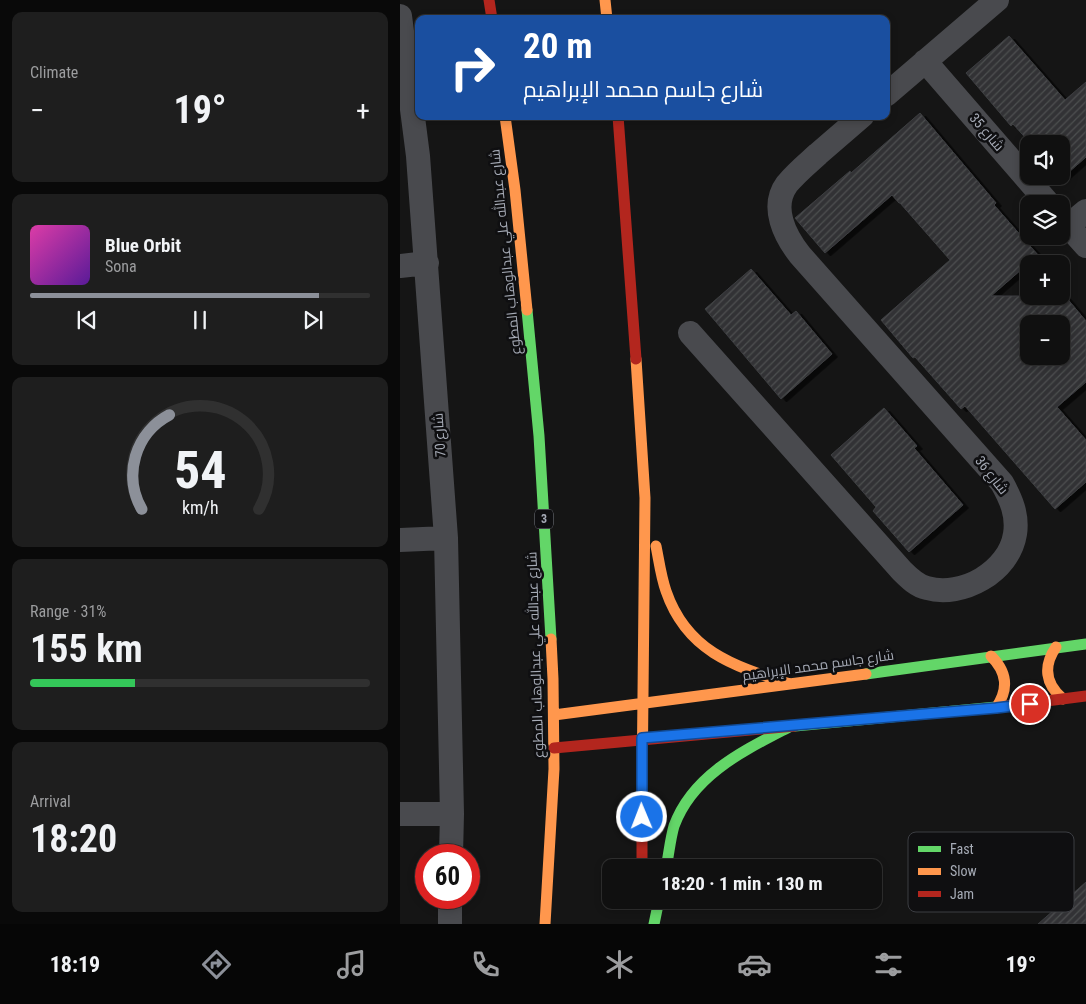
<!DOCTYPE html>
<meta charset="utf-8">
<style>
body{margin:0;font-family:"Roboto Condensed",Cairo,sans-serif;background:#1e1e1e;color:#f1f3f6;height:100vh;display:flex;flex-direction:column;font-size:19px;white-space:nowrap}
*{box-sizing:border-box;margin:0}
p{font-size:16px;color:#9c9d9f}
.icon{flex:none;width:28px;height:28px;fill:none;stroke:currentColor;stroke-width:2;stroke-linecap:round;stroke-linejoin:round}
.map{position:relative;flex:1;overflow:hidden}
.details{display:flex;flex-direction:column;gap:12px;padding:12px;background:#090909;width:400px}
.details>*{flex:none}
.banner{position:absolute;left:15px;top:15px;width:475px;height:105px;border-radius:10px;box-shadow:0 2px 8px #0003,0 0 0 1px #303030;background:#1a4fa0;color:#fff;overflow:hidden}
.tools{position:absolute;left:620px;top:135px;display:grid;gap:10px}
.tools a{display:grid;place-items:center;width:50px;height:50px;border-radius:10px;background:#101010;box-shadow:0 2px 8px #0003,0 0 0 1px #303030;font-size:25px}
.speed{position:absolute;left:15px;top:844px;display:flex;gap:10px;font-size:25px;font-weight:700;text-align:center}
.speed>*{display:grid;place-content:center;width:65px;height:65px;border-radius:50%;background:#101010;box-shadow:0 2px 8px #0003,0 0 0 1px #303030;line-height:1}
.speed .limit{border:8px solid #d22;background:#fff;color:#111}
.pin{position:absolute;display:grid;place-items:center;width:42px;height:42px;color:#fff;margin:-21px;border:2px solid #fff;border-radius:50%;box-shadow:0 1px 5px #0007}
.me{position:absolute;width:55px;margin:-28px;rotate:359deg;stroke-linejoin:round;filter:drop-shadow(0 0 4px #0008)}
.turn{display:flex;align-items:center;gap:18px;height:105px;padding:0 25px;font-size:22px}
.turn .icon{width:65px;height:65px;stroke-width:2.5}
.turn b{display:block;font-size:35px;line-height:42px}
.big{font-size:38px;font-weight:700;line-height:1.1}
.details .tile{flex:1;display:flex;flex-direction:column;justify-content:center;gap:8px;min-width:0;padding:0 18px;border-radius:10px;background:#1e1e1e}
.details .dial{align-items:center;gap:0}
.dial svg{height:130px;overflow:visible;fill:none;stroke:#303030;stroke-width:7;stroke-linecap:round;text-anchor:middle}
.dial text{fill:#f1f3f6;stroke:none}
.song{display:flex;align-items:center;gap:15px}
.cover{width:60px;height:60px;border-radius:8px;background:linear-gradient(135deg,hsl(320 70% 55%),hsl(270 70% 35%))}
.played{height:5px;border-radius:2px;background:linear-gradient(90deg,#8c9099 85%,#303030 85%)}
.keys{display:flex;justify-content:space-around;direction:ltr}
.heat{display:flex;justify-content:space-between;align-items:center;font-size:28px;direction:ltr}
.charge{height:8px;border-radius:4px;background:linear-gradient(90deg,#34c759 31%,#303030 0)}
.trip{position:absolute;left:202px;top:859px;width:280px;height:50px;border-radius:10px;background:#101010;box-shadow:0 2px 8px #0003,0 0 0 1px #303030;font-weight:700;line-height:50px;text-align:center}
.tabs{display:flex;height:80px;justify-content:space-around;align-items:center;background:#060606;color:#9c9d9f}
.tabs .icon{width:35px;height:35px}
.tabs .active{color:#8c9099}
.tabs b{font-size:22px;color:#f1f3f6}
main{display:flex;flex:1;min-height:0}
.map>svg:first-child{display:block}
</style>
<main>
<section class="details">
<div class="tile"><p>Climate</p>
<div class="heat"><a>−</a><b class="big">19°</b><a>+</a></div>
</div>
<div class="tile">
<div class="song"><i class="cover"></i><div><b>Blue Orbit</b><p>Sona</p></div></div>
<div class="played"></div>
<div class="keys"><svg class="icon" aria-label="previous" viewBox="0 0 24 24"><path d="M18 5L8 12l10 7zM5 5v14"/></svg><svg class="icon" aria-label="pause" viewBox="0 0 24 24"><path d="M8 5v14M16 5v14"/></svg><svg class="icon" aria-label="next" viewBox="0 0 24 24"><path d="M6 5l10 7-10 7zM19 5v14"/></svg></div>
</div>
<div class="tile dial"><svg viewBox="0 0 100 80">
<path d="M14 69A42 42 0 1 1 86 69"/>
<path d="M14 69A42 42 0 0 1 31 11" stroke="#8c9099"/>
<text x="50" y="56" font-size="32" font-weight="700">54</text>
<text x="50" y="72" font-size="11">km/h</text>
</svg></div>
<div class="tile"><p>Range · 31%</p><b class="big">155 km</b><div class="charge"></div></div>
<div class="tile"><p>Arrival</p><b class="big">18:20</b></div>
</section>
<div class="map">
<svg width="686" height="924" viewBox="0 0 686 924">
<defs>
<pattern id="building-hatch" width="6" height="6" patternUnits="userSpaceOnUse" patternTransform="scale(1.25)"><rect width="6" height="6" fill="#323335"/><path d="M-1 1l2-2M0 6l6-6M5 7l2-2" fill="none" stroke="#4d4e50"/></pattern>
<filter id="shadow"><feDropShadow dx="5.5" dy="3" stdDeviation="0" flood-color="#0009"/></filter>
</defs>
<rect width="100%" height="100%" fill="#151515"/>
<path fill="url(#building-hatch)" stroke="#3d3e41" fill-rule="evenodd" filter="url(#shadow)" d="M609 36 665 100 686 82V157L661 179 659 176H661V144H631L613 124 611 126 566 73Z
M520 113 596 203 594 205 638 255 591 296H665L686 321V382L657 407 686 440V482L655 509 565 406 561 409 515 357 513 358 481 320 550 260 500 203H499L492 195 425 253 395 218 450 171 451 173ZM629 324H661V356H629Z
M351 269 391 315 396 311 432 354 381 399 305 309Z
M484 408 517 446 514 448 563 505 509 552 473 511 476 507 431 455Z
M686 882V924H638Z"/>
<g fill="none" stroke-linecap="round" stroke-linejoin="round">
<path stroke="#494a4e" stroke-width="24" d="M0 16 18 156 46 538 52 814 51 855
M525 61 649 204
M486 95 597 0
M661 218 686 246
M668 226 686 211
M0 266 27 263
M290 333 502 571C509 578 517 586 527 588 562 598 609 572 615 534 618 515 611 499 602 483L400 255C385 236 370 207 387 184 396 173 407 164 418 154 432 142 447 129 462 116
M0 540 46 538
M0 814H52
M50 924V898"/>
<path stroke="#63d668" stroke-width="11" d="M127 310 139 436 151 639
M466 674 686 644
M395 726 607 706
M266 868C269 854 270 840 274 826 293 774 345 750 391 726
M254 924 259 900"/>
<path stroke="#ff974d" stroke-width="11" d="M205 0 207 19
M105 116 115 190 127 310
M236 359 245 498 242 792
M256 546C259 561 261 577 266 591 287 652 334 666 390 684
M656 647C643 666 645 684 663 699
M591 656C607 672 609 689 596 708
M154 715 466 674
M145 924 154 769 153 679 151 639"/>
<path stroke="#b3261e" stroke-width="11" d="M89 0 92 19
M218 116 236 359
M607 706 686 696
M154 748 395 726
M242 792V868"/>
</g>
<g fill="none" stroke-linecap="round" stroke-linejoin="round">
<g stroke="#114b97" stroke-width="12">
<path id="route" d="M242 817V738L596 708 630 704"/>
</g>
<use href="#route" stroke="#1a73e8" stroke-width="9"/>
</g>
<g text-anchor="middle" stroke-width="5" stroke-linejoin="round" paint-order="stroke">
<rect fill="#0f0f11" stroke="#797c84" stroke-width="1" x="135" y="509.5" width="18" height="19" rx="4"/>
<g font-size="12" font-weight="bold" fill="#a6abb6">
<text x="144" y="523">3</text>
</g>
<g font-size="14" fill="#a6abb6" stroke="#0f0f11">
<text transform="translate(587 132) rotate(49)" y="5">شارع 35</text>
<text transform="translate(105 252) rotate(-96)" y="5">شارع عبدالله علي عبدالوهاب المطوع</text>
<text transform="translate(39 435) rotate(-94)" y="5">شارع 70</text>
<text transform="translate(592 475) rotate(52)" y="5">شارع 36</text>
<text transform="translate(135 655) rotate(-92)" y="5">شارع عبدالله علي عبدالوهاب المطوع</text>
<text transform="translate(418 665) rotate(-8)" y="5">شارع جاسم محمد الإبراهيم</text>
</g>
</g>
<rect x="508" y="832" width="166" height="80" rx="8" fill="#0f0f11" stroke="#3c3e43" stroke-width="1"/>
<rect x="518" y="846" width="23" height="6" fill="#63d668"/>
<rect x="518" y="868" width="23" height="7" fill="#ff974d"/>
<rect x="518" y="891" width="23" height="6" fill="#b3261e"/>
<g font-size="14" fill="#a6abb6">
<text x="550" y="854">Fast</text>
<text x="550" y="876">Slow</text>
<text x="550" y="899">Jam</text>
</g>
</svg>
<div class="tools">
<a><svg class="icon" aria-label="sound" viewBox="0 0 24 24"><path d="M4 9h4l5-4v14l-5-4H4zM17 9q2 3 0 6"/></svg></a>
<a><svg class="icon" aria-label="layers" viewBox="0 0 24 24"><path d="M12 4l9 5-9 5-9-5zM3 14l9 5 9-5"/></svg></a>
<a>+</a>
<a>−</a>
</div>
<div class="speed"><div class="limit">60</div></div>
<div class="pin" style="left:630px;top:704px;background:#d93025"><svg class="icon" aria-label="arrive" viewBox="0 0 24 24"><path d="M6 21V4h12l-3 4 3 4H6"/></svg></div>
<svg class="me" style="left:242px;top:817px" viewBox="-20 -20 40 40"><circle r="17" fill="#1a73e8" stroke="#fff" stroke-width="3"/><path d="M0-11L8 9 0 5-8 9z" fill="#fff"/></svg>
<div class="trip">18:20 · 1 min · 130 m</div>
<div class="banner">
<div class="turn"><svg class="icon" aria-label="right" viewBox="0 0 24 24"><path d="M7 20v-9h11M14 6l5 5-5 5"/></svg><div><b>20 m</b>شارع جاسم محمد الإبراهيم</div></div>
</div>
</div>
</main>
<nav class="tabs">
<b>18:19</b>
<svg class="icon active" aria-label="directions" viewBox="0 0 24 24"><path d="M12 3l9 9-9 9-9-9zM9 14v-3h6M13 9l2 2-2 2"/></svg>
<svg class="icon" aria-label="music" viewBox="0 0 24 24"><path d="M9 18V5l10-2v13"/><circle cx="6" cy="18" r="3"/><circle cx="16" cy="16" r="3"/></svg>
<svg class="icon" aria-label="phone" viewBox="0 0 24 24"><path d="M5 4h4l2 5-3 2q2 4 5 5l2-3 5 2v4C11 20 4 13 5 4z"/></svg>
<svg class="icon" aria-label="climate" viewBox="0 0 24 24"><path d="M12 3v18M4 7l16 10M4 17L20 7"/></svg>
<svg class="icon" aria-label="car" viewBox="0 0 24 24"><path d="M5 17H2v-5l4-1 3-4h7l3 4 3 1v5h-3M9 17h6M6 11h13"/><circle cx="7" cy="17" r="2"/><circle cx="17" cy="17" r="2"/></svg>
<svg class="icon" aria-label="filters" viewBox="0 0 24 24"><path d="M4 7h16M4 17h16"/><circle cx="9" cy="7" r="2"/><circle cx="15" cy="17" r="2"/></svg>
<b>19°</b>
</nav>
